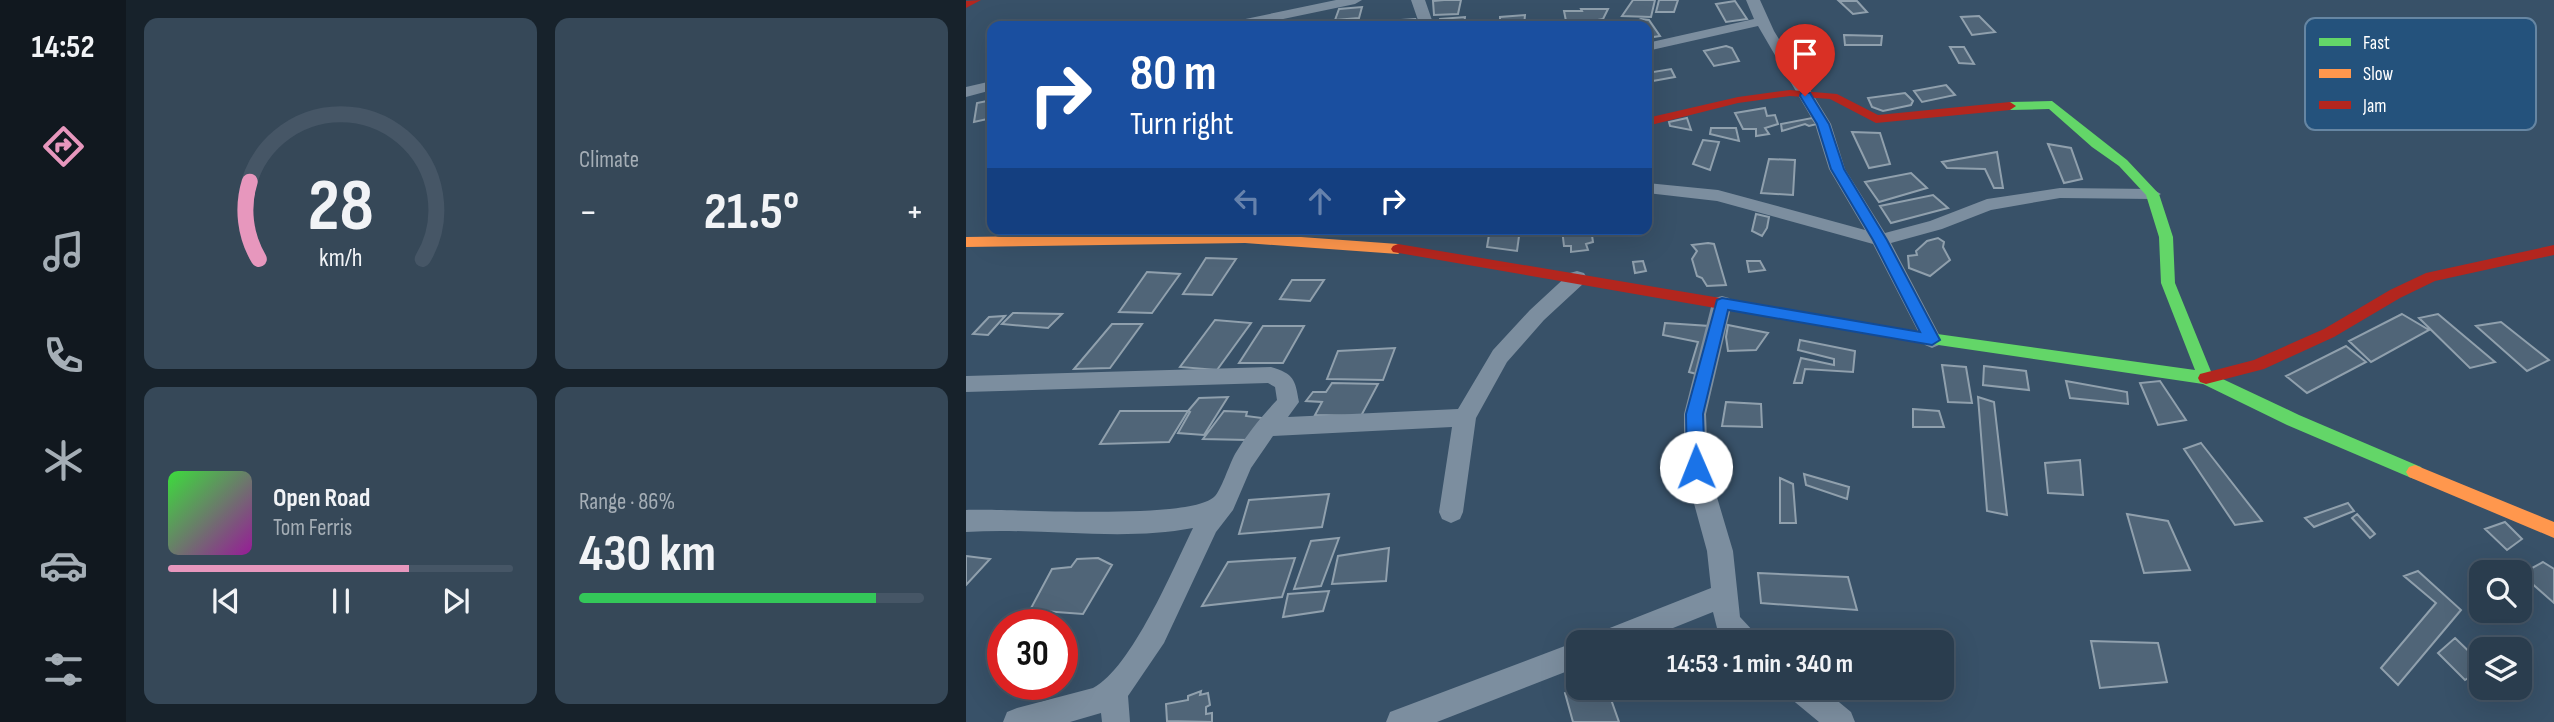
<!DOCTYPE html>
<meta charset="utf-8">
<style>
body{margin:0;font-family:"Sofia Sans Condensed",sans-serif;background:#364858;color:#f1f3f6;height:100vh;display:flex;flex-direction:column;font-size:26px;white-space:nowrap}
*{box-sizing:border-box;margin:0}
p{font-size:23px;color:#a5aeb6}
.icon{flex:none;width:38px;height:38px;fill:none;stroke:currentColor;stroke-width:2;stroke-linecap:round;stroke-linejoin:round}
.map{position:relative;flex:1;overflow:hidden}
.details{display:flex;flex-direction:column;gap:18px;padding:18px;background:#17222b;width:840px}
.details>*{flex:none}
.top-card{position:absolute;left:21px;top:21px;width:665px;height:214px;border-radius:14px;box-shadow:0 7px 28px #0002,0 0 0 2px #465666;background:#1a4fa0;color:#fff;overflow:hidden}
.tools{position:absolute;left:1503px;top:560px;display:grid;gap:14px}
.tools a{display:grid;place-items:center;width:63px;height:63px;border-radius:14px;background:#2a3d4e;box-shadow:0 7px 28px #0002,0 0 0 2px #465666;font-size:35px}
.speed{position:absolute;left:21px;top:609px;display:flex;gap:14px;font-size:35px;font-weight:700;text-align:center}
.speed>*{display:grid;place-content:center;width:91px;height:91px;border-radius:50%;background:#2a3d4e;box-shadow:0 7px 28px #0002,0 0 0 2px #465666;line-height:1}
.speed .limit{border:10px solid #d22;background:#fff;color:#111}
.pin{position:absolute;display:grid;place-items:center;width:60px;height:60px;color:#fff;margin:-72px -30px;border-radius:50% 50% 50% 0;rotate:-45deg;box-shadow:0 0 7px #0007}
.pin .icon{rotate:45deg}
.me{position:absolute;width:77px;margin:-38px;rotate:359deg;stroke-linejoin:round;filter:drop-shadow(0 0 5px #0008)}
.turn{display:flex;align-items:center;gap:24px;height:147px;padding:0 28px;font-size:32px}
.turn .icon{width:91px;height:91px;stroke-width:2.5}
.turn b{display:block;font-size:49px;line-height:60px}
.lanes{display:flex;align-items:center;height:66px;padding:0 28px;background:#0003;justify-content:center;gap:35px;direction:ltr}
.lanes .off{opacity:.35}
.big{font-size:52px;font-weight:700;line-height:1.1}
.details .card{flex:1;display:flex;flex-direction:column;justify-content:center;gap:10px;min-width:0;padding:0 24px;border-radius:14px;background:#364858}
.details .dial{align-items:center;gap:0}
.dial svg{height:182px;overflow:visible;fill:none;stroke:#465666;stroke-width:7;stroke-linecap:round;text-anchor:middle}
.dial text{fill:#f1f3f6;stroke:none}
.song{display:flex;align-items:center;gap:21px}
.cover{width:84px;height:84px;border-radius:10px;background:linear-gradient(135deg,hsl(120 70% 55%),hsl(300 70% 35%))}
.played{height:7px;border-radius:4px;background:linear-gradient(90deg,#e797bd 70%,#465666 70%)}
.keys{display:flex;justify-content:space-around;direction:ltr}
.heat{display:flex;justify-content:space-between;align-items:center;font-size:38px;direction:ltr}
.charge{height:10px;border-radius:5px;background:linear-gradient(90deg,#34c759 86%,#465666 0)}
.details .tiles{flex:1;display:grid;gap:18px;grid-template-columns:repeat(2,1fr)}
.trip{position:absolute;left:600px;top:630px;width:388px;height:70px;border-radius:14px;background:#2a3d4e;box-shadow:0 7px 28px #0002,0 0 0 2px #465666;font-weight:700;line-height:70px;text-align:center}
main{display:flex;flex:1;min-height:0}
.menu{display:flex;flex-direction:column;width:126px;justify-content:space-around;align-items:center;background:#11181f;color:#a5aeb6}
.menu .icon{width:49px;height:49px}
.menu .on{color:#e797bd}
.menu b{font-size:32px;color:#f1f3f6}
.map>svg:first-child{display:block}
</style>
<main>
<nav class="menu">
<b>14:52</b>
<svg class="icon on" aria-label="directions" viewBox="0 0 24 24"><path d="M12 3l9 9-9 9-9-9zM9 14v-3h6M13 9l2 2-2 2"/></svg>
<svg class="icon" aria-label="music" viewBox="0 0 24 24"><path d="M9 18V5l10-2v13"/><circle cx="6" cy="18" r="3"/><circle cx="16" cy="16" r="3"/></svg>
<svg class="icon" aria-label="phone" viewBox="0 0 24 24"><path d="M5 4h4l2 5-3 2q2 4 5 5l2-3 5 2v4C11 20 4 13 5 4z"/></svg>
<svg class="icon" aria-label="climate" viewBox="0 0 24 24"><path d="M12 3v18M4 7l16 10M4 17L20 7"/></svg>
<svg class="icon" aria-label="car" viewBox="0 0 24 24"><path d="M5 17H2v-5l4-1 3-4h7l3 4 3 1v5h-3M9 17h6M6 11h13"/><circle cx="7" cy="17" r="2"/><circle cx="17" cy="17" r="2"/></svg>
<svg class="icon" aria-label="filters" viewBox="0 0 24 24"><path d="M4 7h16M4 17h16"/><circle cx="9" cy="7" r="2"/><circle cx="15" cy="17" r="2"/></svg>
</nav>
<section class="details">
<div class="tiles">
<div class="card dial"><svg viewBox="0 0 100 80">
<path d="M14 69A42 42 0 1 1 86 69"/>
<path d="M14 69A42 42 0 0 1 10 35" stroke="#e797bd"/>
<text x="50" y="56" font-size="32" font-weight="700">28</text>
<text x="50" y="72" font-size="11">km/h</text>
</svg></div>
<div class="card"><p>Climate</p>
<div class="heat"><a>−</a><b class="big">21.5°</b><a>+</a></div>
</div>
<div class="card">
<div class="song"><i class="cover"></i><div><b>Open Road</b><p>Tom Ferris</p></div></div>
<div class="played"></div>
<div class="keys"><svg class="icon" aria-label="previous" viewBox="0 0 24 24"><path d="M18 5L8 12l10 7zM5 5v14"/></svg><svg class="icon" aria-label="pause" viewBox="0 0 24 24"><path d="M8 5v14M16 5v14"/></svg><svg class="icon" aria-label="next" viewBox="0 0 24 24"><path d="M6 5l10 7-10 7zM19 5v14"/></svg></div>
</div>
<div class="card"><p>Range · 86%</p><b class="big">430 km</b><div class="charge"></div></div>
</div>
</section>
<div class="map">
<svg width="1588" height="722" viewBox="0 0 1588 722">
<rect width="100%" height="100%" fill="#385168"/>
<path fill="#506578" stroke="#90a0ad" stroke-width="2" d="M478 0H495L492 14 468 15 467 1Z
M667 0H689L685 17 656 16Z
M693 0H712L708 12H690Z
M769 1 781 19 760 22 750 4Z
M873 1H891L901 12 887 14Z
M396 7 393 18 369 20 373 9Z
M615 9H642L637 19 626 21 627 26H601L598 11H616Z
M559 15 558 26H534V17Z
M1013 16 1029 32 1006 35 995 17Z
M499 17 498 26H473L474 19Z
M449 19 447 26H404L405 22Z
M675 19 683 20 694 36 681 38V26H665L666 23Z
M878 35 916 36 915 45H879Z
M760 46 766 48 773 61 748 66 738 51Z
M984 47H998L1008 64 993 63Z
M705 69 709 77 681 82V73Z
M980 85 989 95 956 102 948 91Z
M939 93 947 101 945 105 917 111 906 107 902 98Z
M26 100V118L8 122 11 103Z
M799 108 801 116 809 115 812 124 799 128 803 134 790 136V129H777L769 113Z
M721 118 725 130 704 126 703 122Z
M846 118 851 124 843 126 839 124 816 131 815 124Z
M745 128H770L773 141 744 134Z
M886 132 914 133 924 164 903 168Z
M737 140 753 142 744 170 727 164Z
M1082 144 1105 148 1116 179 1098 183Z
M1031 152 1037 188H1028L1019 169 981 168 976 162Z
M803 159 829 160 827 195 795 193Z
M945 173 961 188 913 202 899 182Z
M967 195 982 208 925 223 914 206Z
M790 214 803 217 801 228 796 236 786 231Z
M524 229H554L551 251 521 247Z
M596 229H625L627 242 620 244 622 250 605 252V246H598Z
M972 238 978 242 977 247 984 260 964 276 943 268 942 256 951 255 950 251 961 241Z
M742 243 748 244 760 285 741 286 736 278 731 276 726 259 731 251 726 245Z
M240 258 270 259 246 295 217 294Z
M677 261 680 271 669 273 667 262Z
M781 261H794L799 270 783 272Z
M181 272 214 274 186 313 153 312Z
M326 280H358L344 301 314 299Z
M47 313 96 314 82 328 36 324Z
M1436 314 1463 330 1405 362 1383 341Z
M1472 314 1529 362 1504 368 1453 318Z
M39 316 22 335 7 334 23 317Z
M249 320 285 323 251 370 214 367Z
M1535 322 1583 360 1561 371 1510 326Z
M699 323 758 327 738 376 723 372 732 342 697 335Z
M146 324H176L144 368 108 369Z
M762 325 802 333 790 350 762 351 760 337Z
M297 326H338L317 363H273Z
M834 340 889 351 887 372 839 369 836 383H828L835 358 868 365V359L832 350Z
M1380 346 1400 362 1341 393 1320 376Z
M429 348 417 380 361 379 372 351Z
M976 365 1000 367 1006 403 982 402Z
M1018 366 1060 371 1063 390 1017 385Z
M1100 381 1161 392 1162 404 1104 398Z
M1194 381 1220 420 1192 425 1174 383Z
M366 383 412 384 395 416 349 415 356 402 340 401 347 392H360Z
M262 397 238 435 212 433 224 412 222 411 233 398Z
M1012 397 1028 402 1041 515 1021 511Z
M760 402 795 404 796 427 756 426Z
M947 409 973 411 978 427H947Z
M154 411H222L203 442 134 444Z
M258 411 281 412 280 416 296 418 282 440 237 439Z
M1235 443 1296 521 1269 525 1218 449Z
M1114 460 1117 495 1082 493 1079 463Z
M838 474 883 487 881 499 840 485Z
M814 478 827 484 830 523H814Z
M363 494 356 527 273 534 283 500Z
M1382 503 1388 511 1348 527 1339 518Z
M1161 514 1202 521 1224 570 1178 573Z
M1391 514 1409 534 1404 538 1386 518Z
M1539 522 1556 539 1541 550 1519 529Z
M373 538 355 586 328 589 345 541Z
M423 548 420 581 366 584 372 556Z
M0 556 24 559 0 585Z
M132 558 146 565 117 614 64 610 86 569 105 567 111 559Z
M329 558 316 597 236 606 262 562Z
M1577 562 1588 569V603L1555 574Z
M1452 571 1495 610 1432 685 1415 668 1470 603 1438 576Z
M792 573 882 577 891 610 795 603Z
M363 591 357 611 317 617 322 594Z
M1489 638 1516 664V669L1499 680 1472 653Z
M1125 641 1192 643 1201 682 1134 688Z
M612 687 641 688 653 722H607L599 693Z
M235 691 234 695 242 693 244 705 240 707V714L246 713V722L201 721 200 704 222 700V696Z"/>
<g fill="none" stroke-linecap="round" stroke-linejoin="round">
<path fill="#7c8e9f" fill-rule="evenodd" d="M370 0H396L389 4 284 26H258L265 22Z
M445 0H459L468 26H454Z
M780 0H794L808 31 865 124 879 169 919 233 964 221 1021 199 1094 188 1186 189 1195 194 1186 199 1094 198 1025 210 976 229 925 243 976 340 973 345 966 348 959 345 907 244 751 201 681 193V183L752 190 899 230 863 169 849 124 792 26 681 51V43L788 19Z
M26 81V90L0 97V87Z
M611 271 618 273 621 278 618 283 578 320 541 362 510 418 497 512 494 519 485 523 476 519 473 512 486 427 307 436 285 468 267 510 250 532 198 643 162 696 164 722H136L135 713 104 722H37L41 712 51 708 127 688C165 669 208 567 227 528 155 542 74 527 0 532V510C46 508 221 521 248 497 255 491 263 465 269 454 281 434 295 417 311 400L309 387 302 383 0 392V376L305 367C328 374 329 379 333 402L322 417 492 409 527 350 564 310 604 273Z
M756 296 763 298 766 303 740 414 742 467 767 551 774 617 789 633 792 642H761L752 632 747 612 672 642H628L631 633 745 588 741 551 718 467V414L746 303 749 298Z
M612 641 616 642H612V667L471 722H420L424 712Z
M820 688H856L885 712 889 722H853L824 698Z"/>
<path fill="#63d668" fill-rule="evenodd" d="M1086 101 1161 160 1193 194 1207 237 1209 283 1246 374 1333 415 1455 467 1458 472 1455 477 1449 479 1443 477 1321 425 1237 384 952 342 949 338 952 334 957 332 1229 370 1195 283 1193 237 1180 195 1153 166 1126 147 1083 109 1044 110 1038 106 1044 102Z"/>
<path fill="#ff974d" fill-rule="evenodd" d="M279 233 432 244 439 249 432 254 279 243 0 247V237Z
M1449 465 1588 522V538L1443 477 1440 472 1443 467Z"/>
<path fill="#b3261e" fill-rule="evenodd" d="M15 0 0 8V1Z
M824 90 871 94 912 115 1044 102 1050 106 1044 110 910 123 864 99 824 96 772 103 681 126V118L772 97Z
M432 244 957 332 965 338 957 344 427 252 425 249 427 246Z
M1588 245V255L1469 281 1434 298 1368 337 1298 369 1240 384 1234 382 1232 378 1234 374 1288 360 1358 329 1424 290 1460 273Z"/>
</g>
<path fill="#1a73e8" stroke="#114b97" stroke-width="2" d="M835 93H844L863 124 878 169 921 240 974 340 966 345 762 310 737 414 739 467 736 472 730 475 724 472 721 467 720 414 751 300 756 298 954 332 907 240 865 169 851 124 834 96Z"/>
<rect x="1339" y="18" width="231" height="112" rx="10" fill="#24527c" stroke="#6686a3" stroke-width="2"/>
<rect x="1353" y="38" width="32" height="8" fill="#63d668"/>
<rect x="1353" y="69" width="32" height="9" fill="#ff974d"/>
<rect x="1353" y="101" width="32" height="8" fill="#b3261e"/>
<g font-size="19" fill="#fff">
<text x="1397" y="49">Fast</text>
<text x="1397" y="80">Slow</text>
<text x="1397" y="112">Jam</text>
</g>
</svg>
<div class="tools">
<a><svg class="icon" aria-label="search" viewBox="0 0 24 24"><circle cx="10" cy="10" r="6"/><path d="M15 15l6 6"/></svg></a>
<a><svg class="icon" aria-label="layers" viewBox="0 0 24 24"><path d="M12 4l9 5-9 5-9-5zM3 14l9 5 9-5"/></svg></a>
</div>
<div class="speed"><div class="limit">30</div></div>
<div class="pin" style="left:839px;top:96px;background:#d93025"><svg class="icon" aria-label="arrive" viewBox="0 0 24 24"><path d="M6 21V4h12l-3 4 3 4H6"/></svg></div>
<svg class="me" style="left:730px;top:467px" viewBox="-20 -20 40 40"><circle r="19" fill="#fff"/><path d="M0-13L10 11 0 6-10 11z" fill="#1a73e8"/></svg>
<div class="trip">14:53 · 1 min · 340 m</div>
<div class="top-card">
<div class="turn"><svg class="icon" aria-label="right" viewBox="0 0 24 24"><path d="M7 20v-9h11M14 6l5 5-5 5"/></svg><div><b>80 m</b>Turn right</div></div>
<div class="lanes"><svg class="icon off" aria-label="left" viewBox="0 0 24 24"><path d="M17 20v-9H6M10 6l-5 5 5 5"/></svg><svg class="icon off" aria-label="ahead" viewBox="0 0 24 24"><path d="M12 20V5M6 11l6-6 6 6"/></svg><svg class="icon" aria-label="right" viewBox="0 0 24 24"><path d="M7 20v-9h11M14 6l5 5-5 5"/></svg></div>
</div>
</div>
</main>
